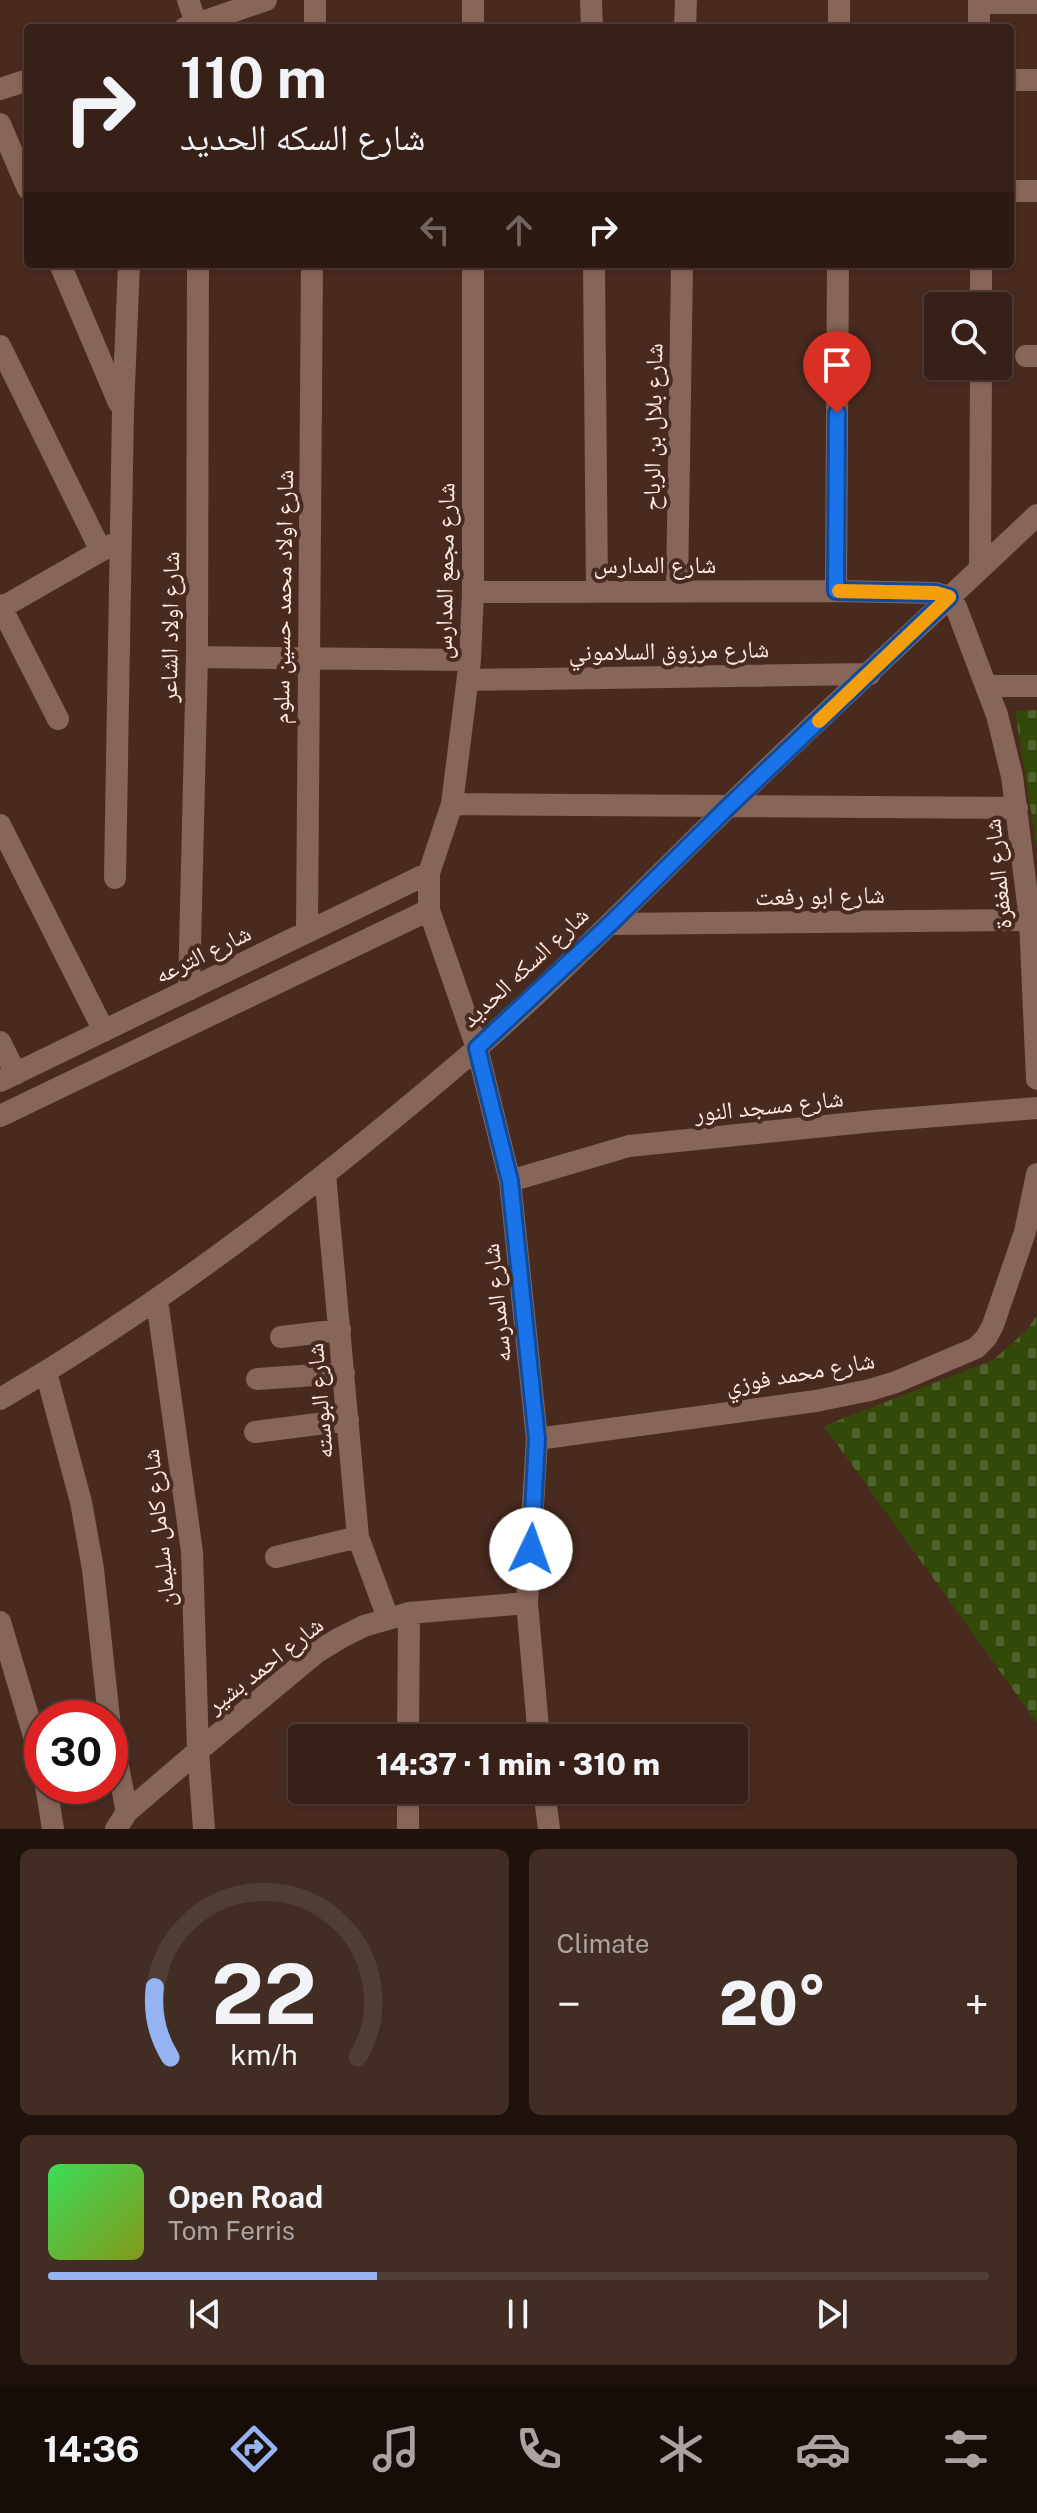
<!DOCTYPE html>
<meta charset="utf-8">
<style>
body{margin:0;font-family:"Public Sans","Noto Naskh Arabic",sans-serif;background:#412d24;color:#f1f3f6;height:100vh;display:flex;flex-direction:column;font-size:30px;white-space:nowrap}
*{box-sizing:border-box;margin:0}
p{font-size:26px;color:#aaa3a1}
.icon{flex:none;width:44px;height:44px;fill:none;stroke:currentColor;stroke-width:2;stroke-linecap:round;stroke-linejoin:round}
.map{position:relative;height:1829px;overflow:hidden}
.panel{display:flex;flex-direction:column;gap:20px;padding:20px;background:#1e120d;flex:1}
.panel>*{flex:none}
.hud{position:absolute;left:24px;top:24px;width:990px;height:244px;border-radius:8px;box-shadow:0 2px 6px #0004,0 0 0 2px #503e36;background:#362017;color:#f1f3f6;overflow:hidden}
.tools{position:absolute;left:924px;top:292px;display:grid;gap:16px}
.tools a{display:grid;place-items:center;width:88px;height:88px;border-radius:8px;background:#362017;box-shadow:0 2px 6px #0004,0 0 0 2px #503e36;font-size:40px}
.speed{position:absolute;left:24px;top:1700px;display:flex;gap:16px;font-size:40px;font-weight:700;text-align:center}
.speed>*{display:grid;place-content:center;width:104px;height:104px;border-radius:50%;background:#362017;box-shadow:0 2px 6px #0004,0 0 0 2px #503e36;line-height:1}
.speed .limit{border:12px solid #d22;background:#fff;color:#111}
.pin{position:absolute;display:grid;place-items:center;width:68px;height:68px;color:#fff;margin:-82px -34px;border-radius:50% 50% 50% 0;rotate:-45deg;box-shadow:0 0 8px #0007}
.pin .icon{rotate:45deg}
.me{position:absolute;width:88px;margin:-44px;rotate:3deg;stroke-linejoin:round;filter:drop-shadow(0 0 6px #0008)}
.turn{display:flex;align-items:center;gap:28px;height:168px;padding:0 24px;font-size:36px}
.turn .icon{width:104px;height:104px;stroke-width:2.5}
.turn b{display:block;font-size:56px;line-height:68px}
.lanes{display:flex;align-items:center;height:76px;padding:0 24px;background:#0003;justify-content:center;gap:40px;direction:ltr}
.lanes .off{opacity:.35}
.big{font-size:60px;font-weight:800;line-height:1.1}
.panel .widget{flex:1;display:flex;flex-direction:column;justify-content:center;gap:12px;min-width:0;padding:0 28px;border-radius:12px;background:#412d24}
.panel .dial{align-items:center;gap:0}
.dial svg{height:208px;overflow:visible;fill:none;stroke:#503e36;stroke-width:7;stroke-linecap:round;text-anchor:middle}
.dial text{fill:#f1f3f6;stroke:none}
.song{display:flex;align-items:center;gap:24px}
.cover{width:96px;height:96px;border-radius:12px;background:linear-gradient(135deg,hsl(130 70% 55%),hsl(70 70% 35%))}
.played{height:8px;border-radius:4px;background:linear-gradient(90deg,#95b2f1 35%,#503e36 35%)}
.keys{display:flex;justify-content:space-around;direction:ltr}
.heat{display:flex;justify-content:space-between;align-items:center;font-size:44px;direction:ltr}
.panel .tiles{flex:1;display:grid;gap:20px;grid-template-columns:1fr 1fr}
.widget:last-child{grid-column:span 2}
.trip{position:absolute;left:288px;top:1724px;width:460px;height:80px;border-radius:8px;background:#362017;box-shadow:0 2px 6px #0004,0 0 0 2px #503e36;font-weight:800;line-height:80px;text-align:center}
.tabs{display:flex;height:128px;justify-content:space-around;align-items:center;background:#160d09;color:#aaa3a1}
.tabs .icon{width:56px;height:56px}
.tabs .selected{color:#95b2f1}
.tabs b{font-size:36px;color:#f1f3f6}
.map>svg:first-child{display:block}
</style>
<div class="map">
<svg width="1037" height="1829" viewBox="0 0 1037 1829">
<defs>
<pattern id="cemetery-stones" width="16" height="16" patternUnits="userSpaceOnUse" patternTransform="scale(2)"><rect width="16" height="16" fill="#334908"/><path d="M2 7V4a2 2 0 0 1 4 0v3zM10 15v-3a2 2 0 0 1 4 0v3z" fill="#51632c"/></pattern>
</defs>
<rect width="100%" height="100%" fill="#482a1f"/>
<path fill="url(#cemetery-stones)" d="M1037 710V849L1015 711Z
M1037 1315V1723L824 1426 993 1360 1026 1331Z"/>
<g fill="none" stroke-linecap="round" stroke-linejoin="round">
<path stroke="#876558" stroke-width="22" d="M188 0 198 28
M473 0V28
M591 0 592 28
M979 3H1037
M185 28 266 0
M315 28V0
M685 28 686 0
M839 28V0
M979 28V0
M1010 80H1037
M0 89 28 80
M0 124 28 189
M1010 191H1037
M60 264 119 403
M473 264V592L470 660 452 804 429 873V910L477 1048 510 1181 537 1439 527 1603 539 1738
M594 264 597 591
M981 306V264
M0 346 101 551
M1026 356H1037
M980 569 981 366
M677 591 682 264
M836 591 838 264
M473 592 836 591 936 593 949 597 956 607 997 715 1012 776 1030 920 1037 1079
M0 605 58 719
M1 608 111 545
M197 657 470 660
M468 680 870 674
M987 686H1037
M452 804 1017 808
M0 825 104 1031
M115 878 123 410 129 264
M610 924 1030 920
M307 931 312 264
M189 990 197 657 198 264
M0 1042 16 1074
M0 1081 429 873
M0 1116 429 910
M325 1174 358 1537 388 1618
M510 1181 629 1146 874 1121 1037 1108
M157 1300 192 1552 198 1751 204 1829
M281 1337 340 1330
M46 1372 81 1502 93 1569 109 1718
M257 1379 344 1373
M0 1399C170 1300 326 1178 475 1050 563 973 644 889 728 807 829 708 934 613 1037 515
M255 1432 348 1420
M537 1439 816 1401 870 1390 896 1382 976 1348 986 1338 993 1325 1025 1232 1037 1174
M276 1557 358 1537
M0 1622 42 1763
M110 1726 127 1812
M408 1738 409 1613
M46 1786 53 1829
M544 1790 549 1829
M116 1829 127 1812 198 1751 317 1652 340 1638 364 1626 409 1613 527 1603
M408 1829V1790"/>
</g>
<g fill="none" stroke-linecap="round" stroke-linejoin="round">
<g stroke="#114b97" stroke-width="20">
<path id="route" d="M531 1549 537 1439 510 1181 477 1048 610 924 729 806 949 597 936 593 836 591 837 413"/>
</g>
<use href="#route" stroke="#1a73e8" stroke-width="14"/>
<path stroke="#f59e0b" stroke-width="14" d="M819 721 949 597 936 593 839 591"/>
</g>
<g text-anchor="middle" stroke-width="8" stroke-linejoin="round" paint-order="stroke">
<g font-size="24" fill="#fde9e2" stroke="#482a1f">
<text transform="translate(653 427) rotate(-89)" y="8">شارع بلال بن الرباح</text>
<text x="655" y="573">شارع المدارس</text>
<text transform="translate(445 571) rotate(-89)" y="8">شارع مجمع المدارس</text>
<text transform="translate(283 597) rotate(-89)" y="8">شارع اولاد محمد حسين سلوم</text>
<text transform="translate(170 627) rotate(-89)" y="8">شارع اولاد الشاعر</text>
<text transform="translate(669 651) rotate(-1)" y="8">شارع مرزوق السلاموني</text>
<text transform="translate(998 874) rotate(-96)" y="8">شارع المغفرة</text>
<text transform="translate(820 896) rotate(-1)" y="8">شارع ابو رفعت</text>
<text transform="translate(203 954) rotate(-26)" y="8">شارع الترعه</text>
<text transform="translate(525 967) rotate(-43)" y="8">شارع السكه الحديد</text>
<text transform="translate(769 1106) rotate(-6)" y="8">شارع مسجد النور</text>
<text transform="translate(497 1303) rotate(-96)" y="8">شارع المدرسه</text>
<text transform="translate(800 1373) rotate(-10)" y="8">شارع محمد فوزي</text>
<text transform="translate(320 1401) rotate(-95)" y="8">شارع البوسته</text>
<text transform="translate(159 1528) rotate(-96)" y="8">شارع كامل سليمان</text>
<text transform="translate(265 1665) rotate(-38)" y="8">شارع احمد بشير</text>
</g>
</g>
</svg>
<div class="tools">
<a><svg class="icon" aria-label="search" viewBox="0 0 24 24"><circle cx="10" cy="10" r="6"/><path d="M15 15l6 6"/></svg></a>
</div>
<div class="speed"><div class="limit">30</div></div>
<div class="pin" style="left:837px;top:413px;background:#d93025"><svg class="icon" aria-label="arrive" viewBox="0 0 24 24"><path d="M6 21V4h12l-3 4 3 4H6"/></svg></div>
<svg class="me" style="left:531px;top:1549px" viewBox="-20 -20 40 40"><circle r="19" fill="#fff"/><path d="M0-13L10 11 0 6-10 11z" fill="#1a73e8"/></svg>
<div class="trip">14:37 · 1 min · 310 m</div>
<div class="hud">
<div class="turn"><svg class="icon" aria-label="right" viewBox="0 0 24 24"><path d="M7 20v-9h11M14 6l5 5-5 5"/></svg><div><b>110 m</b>شارع السكه الحديد</div></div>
<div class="lanes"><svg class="icon off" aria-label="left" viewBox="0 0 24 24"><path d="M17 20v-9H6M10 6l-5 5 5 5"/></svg><svg class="icon off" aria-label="ahead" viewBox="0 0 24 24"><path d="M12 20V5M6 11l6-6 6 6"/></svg><svg class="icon" aria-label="right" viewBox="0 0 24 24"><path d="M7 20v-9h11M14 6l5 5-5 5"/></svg></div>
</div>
</div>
<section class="panel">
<div class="tiles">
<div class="widget dial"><svg viewBox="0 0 100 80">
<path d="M14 69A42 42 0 1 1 86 69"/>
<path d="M14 69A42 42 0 0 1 8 42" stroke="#95b2f1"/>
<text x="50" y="56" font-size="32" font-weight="700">22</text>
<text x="50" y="72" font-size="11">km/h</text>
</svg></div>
<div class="widget"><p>Climate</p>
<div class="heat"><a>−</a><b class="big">20°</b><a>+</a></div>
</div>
<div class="widget">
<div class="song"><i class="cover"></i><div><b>Open Road</b><p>Tom Ferris</p></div></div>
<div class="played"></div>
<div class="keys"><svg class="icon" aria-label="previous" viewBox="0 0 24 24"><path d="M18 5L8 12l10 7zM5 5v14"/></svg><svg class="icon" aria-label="pause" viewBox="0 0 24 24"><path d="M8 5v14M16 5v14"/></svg><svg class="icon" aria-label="next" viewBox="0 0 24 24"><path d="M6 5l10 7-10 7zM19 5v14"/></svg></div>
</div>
</div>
</section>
<nav class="tabs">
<b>14:36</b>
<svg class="icon selected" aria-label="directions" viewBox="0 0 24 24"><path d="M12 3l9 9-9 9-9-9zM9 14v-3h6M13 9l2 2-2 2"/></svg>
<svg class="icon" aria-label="music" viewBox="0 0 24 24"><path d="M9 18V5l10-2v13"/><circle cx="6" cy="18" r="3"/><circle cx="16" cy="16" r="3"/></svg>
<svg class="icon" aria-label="phone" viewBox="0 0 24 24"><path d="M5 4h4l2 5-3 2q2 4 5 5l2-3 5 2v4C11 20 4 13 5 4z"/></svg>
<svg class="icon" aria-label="climate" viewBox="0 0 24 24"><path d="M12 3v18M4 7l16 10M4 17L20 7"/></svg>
<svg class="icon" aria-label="car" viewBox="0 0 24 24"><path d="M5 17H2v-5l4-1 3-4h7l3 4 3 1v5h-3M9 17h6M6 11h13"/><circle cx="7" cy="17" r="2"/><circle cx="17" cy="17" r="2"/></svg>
<svg class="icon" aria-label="filters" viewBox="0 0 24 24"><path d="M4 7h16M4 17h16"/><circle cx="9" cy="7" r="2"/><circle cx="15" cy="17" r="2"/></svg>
</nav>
